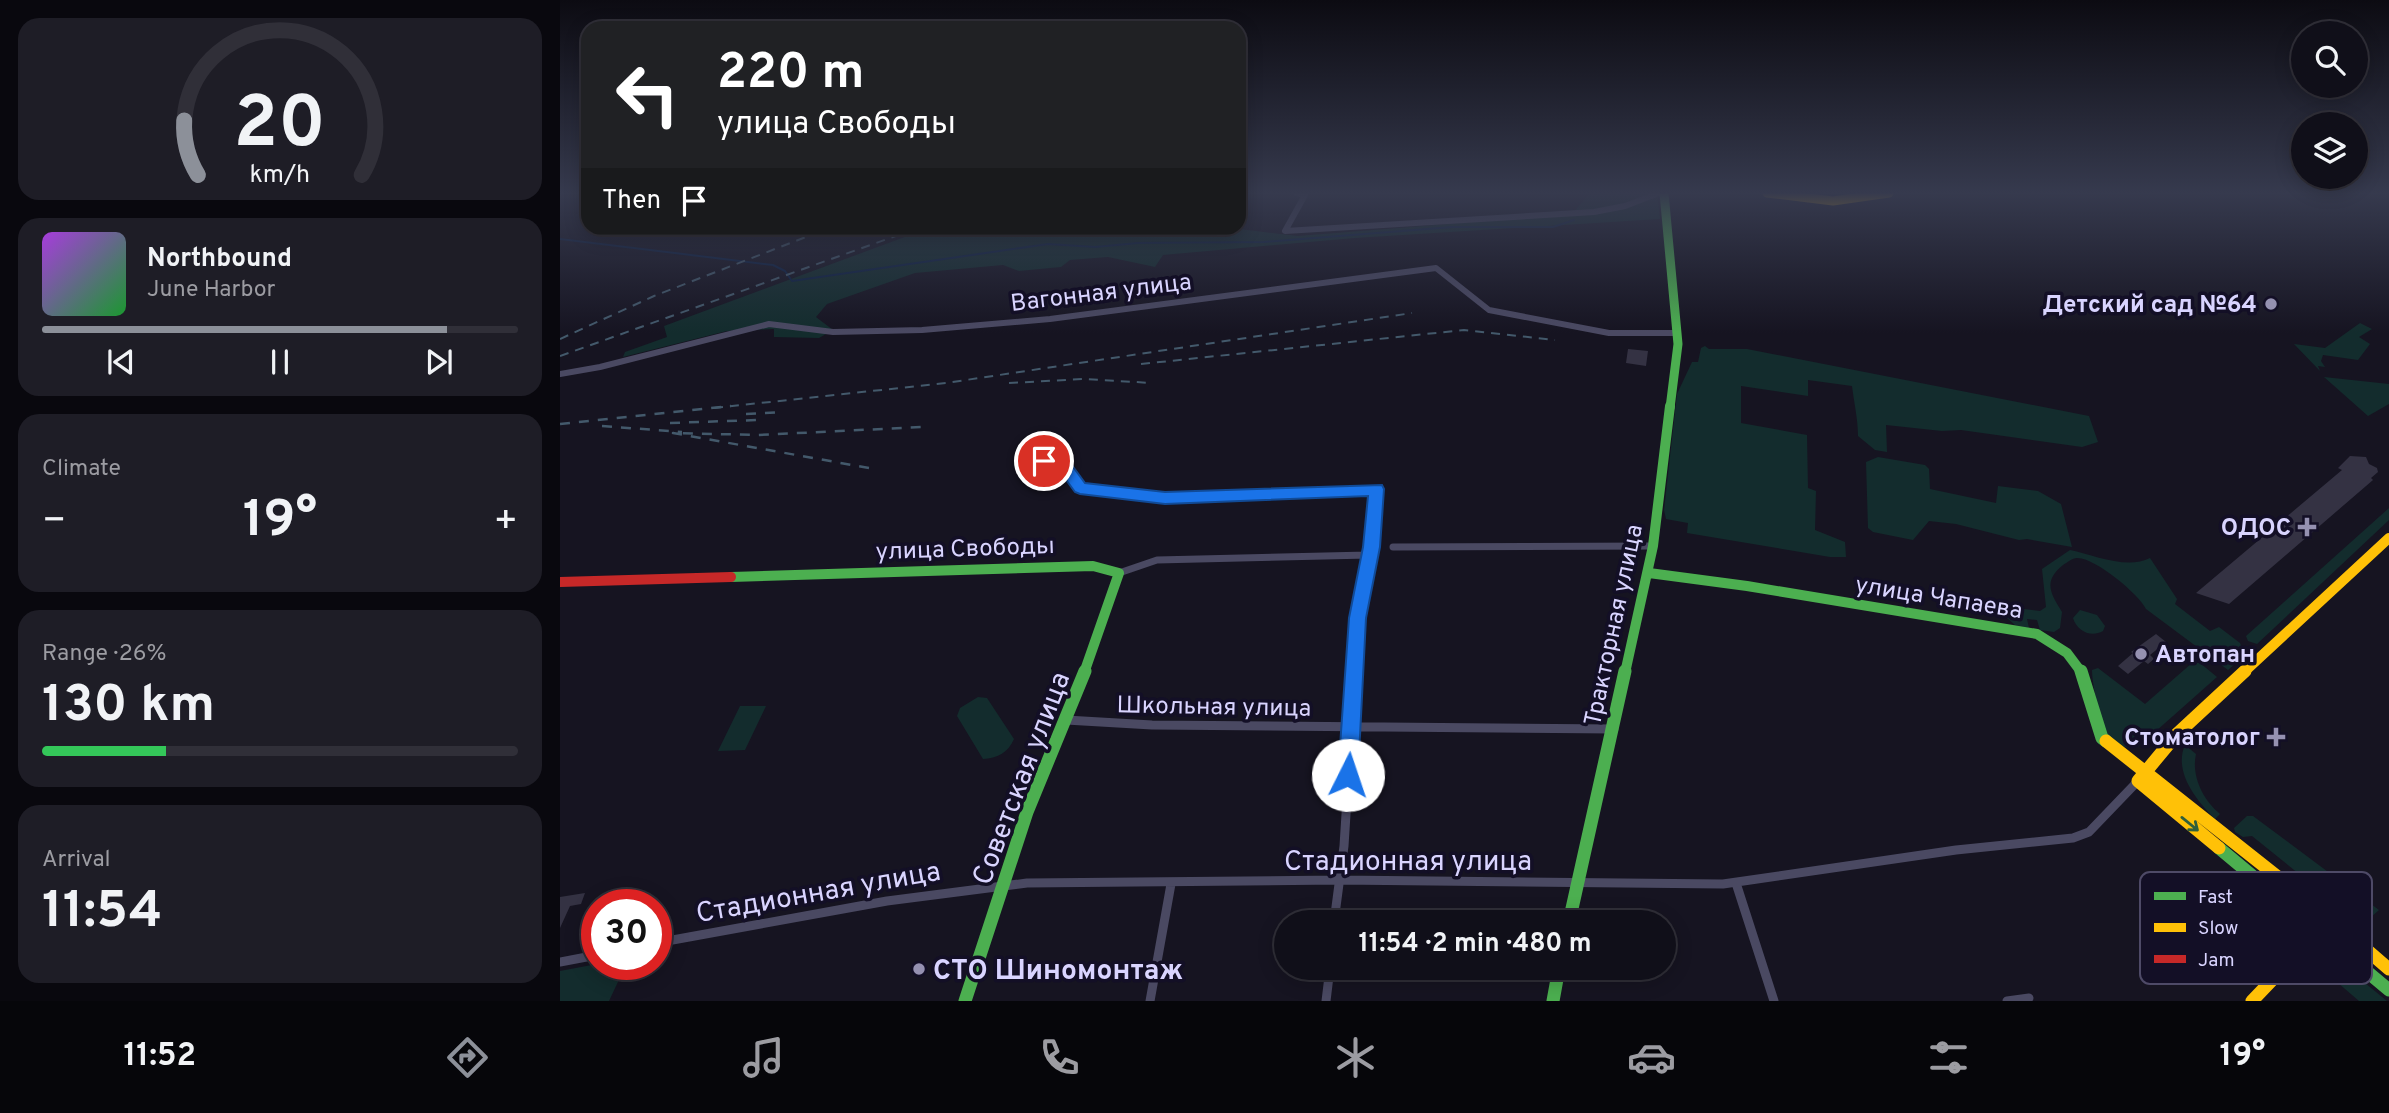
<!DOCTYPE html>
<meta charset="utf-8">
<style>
body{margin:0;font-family:Overpass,sans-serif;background:#1e1d26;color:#f1f3f6;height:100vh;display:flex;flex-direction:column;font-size:26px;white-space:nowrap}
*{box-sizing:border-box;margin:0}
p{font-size:23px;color:#9c9ca2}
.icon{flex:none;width:38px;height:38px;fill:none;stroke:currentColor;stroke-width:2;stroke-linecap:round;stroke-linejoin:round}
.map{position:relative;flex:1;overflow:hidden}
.sheet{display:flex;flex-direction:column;gap:18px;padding:18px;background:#09080e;width:560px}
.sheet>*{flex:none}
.guide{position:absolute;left:21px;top:21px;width:665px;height:214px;border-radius:21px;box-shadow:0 4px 18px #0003,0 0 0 2px #302f38;background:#202124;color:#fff;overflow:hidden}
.tools{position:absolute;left:1731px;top:21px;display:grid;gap:14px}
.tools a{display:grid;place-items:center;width:77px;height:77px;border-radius:50%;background:#100f19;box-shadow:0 4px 18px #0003,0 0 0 2px #302f38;font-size:35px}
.speed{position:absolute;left:21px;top:889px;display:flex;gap:14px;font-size:35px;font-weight:700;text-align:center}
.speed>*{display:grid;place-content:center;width:91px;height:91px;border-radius:50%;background:#100f19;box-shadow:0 4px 18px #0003,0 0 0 2px #302f38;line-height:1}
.speed .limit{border:10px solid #d22;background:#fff;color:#111}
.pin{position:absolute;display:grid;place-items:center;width:60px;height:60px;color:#fff;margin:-30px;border:4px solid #fff;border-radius:50%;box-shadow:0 2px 7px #0007}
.me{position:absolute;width:77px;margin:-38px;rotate:4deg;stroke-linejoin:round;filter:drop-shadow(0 0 5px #0008)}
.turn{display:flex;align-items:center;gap:24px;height:147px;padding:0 21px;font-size:32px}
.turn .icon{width:91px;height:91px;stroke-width:2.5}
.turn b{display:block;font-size:49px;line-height:60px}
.then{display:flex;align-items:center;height:66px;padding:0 21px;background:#0003;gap:14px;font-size:26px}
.big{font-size:52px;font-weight:700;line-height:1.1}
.sheet .tile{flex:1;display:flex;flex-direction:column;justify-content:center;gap:10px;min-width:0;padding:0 24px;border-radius:21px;background:#1e1d26}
.sheet .dial{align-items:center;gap:0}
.dial svg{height:182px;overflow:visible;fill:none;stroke:#302f38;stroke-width:7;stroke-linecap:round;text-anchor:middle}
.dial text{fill:#f1f3f6;stroke:none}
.song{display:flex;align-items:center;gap:21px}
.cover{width:84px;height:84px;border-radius:10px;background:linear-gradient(135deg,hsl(280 70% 55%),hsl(130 70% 35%))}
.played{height:7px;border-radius:4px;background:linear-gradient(90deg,#8c9099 85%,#302f38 85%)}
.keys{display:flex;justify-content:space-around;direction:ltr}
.heat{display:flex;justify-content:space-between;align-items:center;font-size:38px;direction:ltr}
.charge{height:10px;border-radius:5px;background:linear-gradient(90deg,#34c759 26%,#302f38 0)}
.trip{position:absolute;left:714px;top:910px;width:402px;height:70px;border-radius:35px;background:#100f19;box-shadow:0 4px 18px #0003,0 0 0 2px #302f38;font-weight:700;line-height:70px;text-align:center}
.dock{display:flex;height:112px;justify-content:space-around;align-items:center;background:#06060a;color:#9c9ca2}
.dock .icon{width:49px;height:49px}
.dock .current{color:#8c9099}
.dock b{font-size:32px;color:#f1f3f6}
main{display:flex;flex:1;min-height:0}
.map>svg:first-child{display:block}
</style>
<main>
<section class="sheet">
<div class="tile dial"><svg viewBox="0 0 100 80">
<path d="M14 69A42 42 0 1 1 86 69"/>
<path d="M14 69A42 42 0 0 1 8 45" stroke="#8c9099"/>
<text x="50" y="56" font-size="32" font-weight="700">20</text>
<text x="50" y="72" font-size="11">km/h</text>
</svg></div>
<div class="tile">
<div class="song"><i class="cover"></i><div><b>Northbound</b><p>June Harbor</p></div></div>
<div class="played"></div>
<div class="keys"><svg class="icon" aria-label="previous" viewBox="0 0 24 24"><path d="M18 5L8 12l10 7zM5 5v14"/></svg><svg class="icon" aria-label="pause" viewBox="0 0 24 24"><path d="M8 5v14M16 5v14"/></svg><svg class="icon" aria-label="next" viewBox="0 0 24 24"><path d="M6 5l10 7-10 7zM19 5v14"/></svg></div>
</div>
<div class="tile"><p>Climate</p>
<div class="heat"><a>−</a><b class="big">19°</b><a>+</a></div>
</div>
<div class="tile"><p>Range · 26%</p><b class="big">130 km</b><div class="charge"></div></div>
<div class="tile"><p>Arrival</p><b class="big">11:54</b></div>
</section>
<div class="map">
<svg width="1829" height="1001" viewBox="0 0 1829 1001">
<rect width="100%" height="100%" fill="#161421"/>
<path fill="#132c2d" d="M1030 193H1097L1100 219 795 238 603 255 595 267 548 257 510 260 501 267 459 271 443 265 355 273 267 304 256 317 273 330 259 338 214 337V329L167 331 63 357 65 352 107 337 104 326 369 228H671L738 236 1012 214Z
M1800 323 1812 329 1799 337 1810 344 1798 360 1763 355 1761 361 1765 367 1758 366 1760 371 1734 344 1765 348Z
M1145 346 1149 349H1187L1529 416 1538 442 1522 447 1401 430 1382 431 1326 425 1327 452 1315 450 1298 436C1298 419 1294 403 1292 386L1248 380V396L1181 386V423L1247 435 1248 488 1256 491 1255 530 1285 542 1286 557H1270L1127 533 1128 523 1106 519 1104 510 1117 394 1132 362H1138L1141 348Z
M1764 377 1829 384V404L1808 416Z
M1318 457 1365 465 1369 469 1370 489 1436 503 1438 486 1478 491 1501 504 1512 547 1467 539 1459 540 1396 524 1369 521 1353 540 1313 532 1308 528 1306 462Z
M1829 508V520L1697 644 1688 641 1686 636Z
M1510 550C1534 555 1567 570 1590 558L1617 599 1615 604 1650 631 1659 627 1680 643 1685 655 1668 670 1586 609C1579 594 1534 557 1517 558 1512 558 1508 562 1503 565 1483 581 1490 593 1502 612L1500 628 1494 632 1480 630 1477 620 1467 619 1469 628 1455 625 1447 618 1449 607 1480 611 1486 607 1482 569Z
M1520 610 1537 615 1545 626 1543 631C1531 638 1517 631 1513 618Z
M1632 663H1640L1657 677 1578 747C1569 750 1554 745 1548 736 1540 725 1532 683 1532 670L1538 668 1585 704Z
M418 697 427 698 454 739C448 753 437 758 423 759L397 716 400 708Z
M180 706H206L185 750 158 751Z
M1625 745 1636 754C1631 776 1643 800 1660 814L1655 819C1637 801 1613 772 1625 745Z
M1687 816H1693L1819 910 1809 919H1795L1692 836 1683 837 1675 832 1674 828Z
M1760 950 1777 960 1827 1001H1799L1749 958Z
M37 964H64L65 967 49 1001H0V971Z"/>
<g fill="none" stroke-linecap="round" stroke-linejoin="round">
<path stroke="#0d2144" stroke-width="2" d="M0 239 213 265 225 271 232 281 488 244 535 247 578 243 704 242 892 227H993L1014 220"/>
</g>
<path fill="#343243" d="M1068 349 1088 351 1086 366 1066 363Z
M1790 456 1806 457 1809 464 1817 468 1818 472 1811 478 1813 480 1669 604 1636 593 1782 470 1778 468Z
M1596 634 1606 642 1590 655 1594 659 1588 664 1584 661 1568 674 1558 666 1573 653 1571 652Z
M25 893 21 904 10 906 0 928V897Z"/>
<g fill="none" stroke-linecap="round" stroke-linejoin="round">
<path stroke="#4a4962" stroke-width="6" d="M736 193 745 195 725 231 1034 212 1065 206 1099 193
M0 374 40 367 209 324 273 332 362 330 490 319 876 268 929 310 1049 333H1117"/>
<path stroke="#4a4962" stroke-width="7" d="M484 461 502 464 520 488 605 498 816 490C811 551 798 611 795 673
M833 547 1093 546
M559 573 597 560 808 555"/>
<path stroke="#4a4962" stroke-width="9" d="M506 720 592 725 1054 729
M1176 883 1214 1001
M774 922 784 846 795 671
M96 943 327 901 467 883 779 880 1163 884 1396 850 1513 838 1529 832 1578 781
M0 962 37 955
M590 1001 611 884
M766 1001 770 968
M1447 1001 1469 998"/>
<path stroke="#4caf50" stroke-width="9" d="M1104 193 1118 344 1110 408"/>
<path stroke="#4caf50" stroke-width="10" d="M1089 573 1187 586 1477 634 1507 653 1522 673
M171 577 533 566 559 573 524 673
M1065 673 1093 546 1110 406"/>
<path stroke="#4caf50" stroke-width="13" d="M1521 671 1542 738 1546 741
M1659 848 1829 990
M1009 922 1065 671
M405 1001 467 812 525 671
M993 1001 999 968"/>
<path stroke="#ffc107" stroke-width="9" d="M1207 193 1273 201 1329 193"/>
<path stroke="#ffc107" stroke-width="10" d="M1683 673 1829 538"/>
<path stroke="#ffc107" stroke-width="13" d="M1546 741 1771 919 1829 969
M1659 848 1578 781 1617 734 1685 671
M1692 1001 1760 930"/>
<path stroke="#c62828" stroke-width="10" d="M0 582 171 577"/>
<path stroke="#43596b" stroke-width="2" stroke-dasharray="9 7" stroke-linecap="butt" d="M259 234 284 228
M0 339 94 296 269 228
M0 356 358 228
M581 364 904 330 995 340
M449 383 523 379 592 383
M154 408 386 383 852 313"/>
<path stroke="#43596b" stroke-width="2.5" stroke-dasharray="10 9" stroke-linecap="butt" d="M186 414 222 412
M110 423 197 420
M0 424 171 406
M42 426 122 432
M309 468 113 433 198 435 363 427"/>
</g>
<defs><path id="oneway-shaft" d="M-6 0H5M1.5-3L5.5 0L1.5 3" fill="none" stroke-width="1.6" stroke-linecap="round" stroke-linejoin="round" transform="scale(1.75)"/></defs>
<use stroke="#305f3b" href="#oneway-shaft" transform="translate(1630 824) rotate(39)"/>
<linearGradient id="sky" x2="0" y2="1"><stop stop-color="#0c0b12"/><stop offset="0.58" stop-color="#363a4e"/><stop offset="1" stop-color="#363a4e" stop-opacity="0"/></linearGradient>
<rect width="1829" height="333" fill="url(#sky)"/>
<path fill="#1a73e8" stroke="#114b97" stroke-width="2" d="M484 456 508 460 525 483 605 492 822 485 824 489 820 547 806 618 798 775 795 781 788 784 781 781 778 775 789 618 803 547 808 496 605 504 520 494 515 492 498 469 479 466 477 461Z"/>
<g fill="#9591b1" stroke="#130f26" stroke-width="2.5">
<circle cx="1711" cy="304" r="7"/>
<path d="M1743.5 516.5h7v7h7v7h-7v7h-7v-7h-7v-7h7z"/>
<circle cx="1581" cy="654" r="7"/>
<path d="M1712.5 726.5h7v7h7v7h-7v7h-7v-7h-7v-7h7z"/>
<circle cx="359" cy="969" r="7"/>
</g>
<g text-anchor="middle" stroke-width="7" stroke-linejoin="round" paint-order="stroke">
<g font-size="24" fill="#d9d4ff" stroke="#130f26">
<text transform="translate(541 292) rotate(-7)" y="8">Вагонная улица</text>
<text transform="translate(405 548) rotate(-2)" y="8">улица Свободы</text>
<text transform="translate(1379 597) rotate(9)" y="8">улица Чапаева</text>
<text transform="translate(1053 625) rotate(-78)" y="8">Тракторная улица</text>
<text transform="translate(654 706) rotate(1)" y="8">Школьная улица</text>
</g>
<g font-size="24" font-weight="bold" fill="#d9d4ff" stroke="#130f26" text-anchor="end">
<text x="1697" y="312">Детский сад №64</text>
<text x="1731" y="535">ОДОС</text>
<text x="1595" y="662" text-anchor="start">Автопан</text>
<text x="1700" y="745">Стоматолог</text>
</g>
<g font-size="28" fill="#d9d4ff" stroke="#130f26">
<text transform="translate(460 778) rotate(-69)" y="10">Советская улица</text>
<text x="848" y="870">Стадионная улица</text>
<text transform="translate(258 891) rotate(-10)" y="10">Стадионная улица</text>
</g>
<g font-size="28" font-weight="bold" fill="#d9d4ff" stroke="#130f26" text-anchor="start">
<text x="373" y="979">СТО Шиномонтаж</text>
</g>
</g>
<rect x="1580" y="872" width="232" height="112" rx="10" fill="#130f26" stroke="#4e4a67" stroke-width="2"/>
<rect x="1594" y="892" width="32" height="8" fill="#4caf50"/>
<rect x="1594" y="923" width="32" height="9" fill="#ffc107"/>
<rect x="1594" y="955" width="32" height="8" fill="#c62828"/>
<g font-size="19" fill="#d9d4ff">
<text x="1638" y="903">Fast</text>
<text x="1638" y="934">Slow</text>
<text x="1638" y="966">Jam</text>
</g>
</svg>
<div class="tools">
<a><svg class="icon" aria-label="search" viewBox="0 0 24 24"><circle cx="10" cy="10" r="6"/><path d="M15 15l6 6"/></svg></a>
<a><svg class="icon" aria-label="layers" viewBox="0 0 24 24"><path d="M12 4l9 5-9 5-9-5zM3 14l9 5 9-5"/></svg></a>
</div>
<div class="speed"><div class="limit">30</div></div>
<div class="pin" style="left:484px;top:461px;background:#d93025"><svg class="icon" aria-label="arrive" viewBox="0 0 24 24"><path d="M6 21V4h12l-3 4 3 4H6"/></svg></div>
<svg class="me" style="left:788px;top:775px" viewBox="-20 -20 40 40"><circle r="19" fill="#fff"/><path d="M0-13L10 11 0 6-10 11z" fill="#1a73e8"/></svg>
<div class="trip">11:54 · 2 min · 480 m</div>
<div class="guide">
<div class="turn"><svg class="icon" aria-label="left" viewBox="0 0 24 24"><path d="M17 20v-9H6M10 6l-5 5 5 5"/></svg><div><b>220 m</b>улица Свободы</div></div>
<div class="then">Then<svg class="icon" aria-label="arrive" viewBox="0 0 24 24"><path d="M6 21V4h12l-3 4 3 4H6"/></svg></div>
</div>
</div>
</main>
<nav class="dock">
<b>11:52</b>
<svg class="icon current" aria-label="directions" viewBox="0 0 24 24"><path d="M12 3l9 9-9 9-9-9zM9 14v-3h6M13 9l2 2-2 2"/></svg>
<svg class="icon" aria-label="music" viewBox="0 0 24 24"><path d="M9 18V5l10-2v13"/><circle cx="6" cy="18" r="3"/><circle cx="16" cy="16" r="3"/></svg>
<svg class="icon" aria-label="phone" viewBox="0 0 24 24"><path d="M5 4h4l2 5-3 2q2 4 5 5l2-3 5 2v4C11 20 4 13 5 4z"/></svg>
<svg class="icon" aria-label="climate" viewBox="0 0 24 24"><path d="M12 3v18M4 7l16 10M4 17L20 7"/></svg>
<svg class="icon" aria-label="car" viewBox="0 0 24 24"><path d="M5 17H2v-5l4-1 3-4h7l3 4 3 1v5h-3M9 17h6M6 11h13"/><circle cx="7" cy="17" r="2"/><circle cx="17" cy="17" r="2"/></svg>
<svg class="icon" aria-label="filters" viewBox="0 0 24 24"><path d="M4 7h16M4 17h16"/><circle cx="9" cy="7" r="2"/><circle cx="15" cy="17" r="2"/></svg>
<b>19°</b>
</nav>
